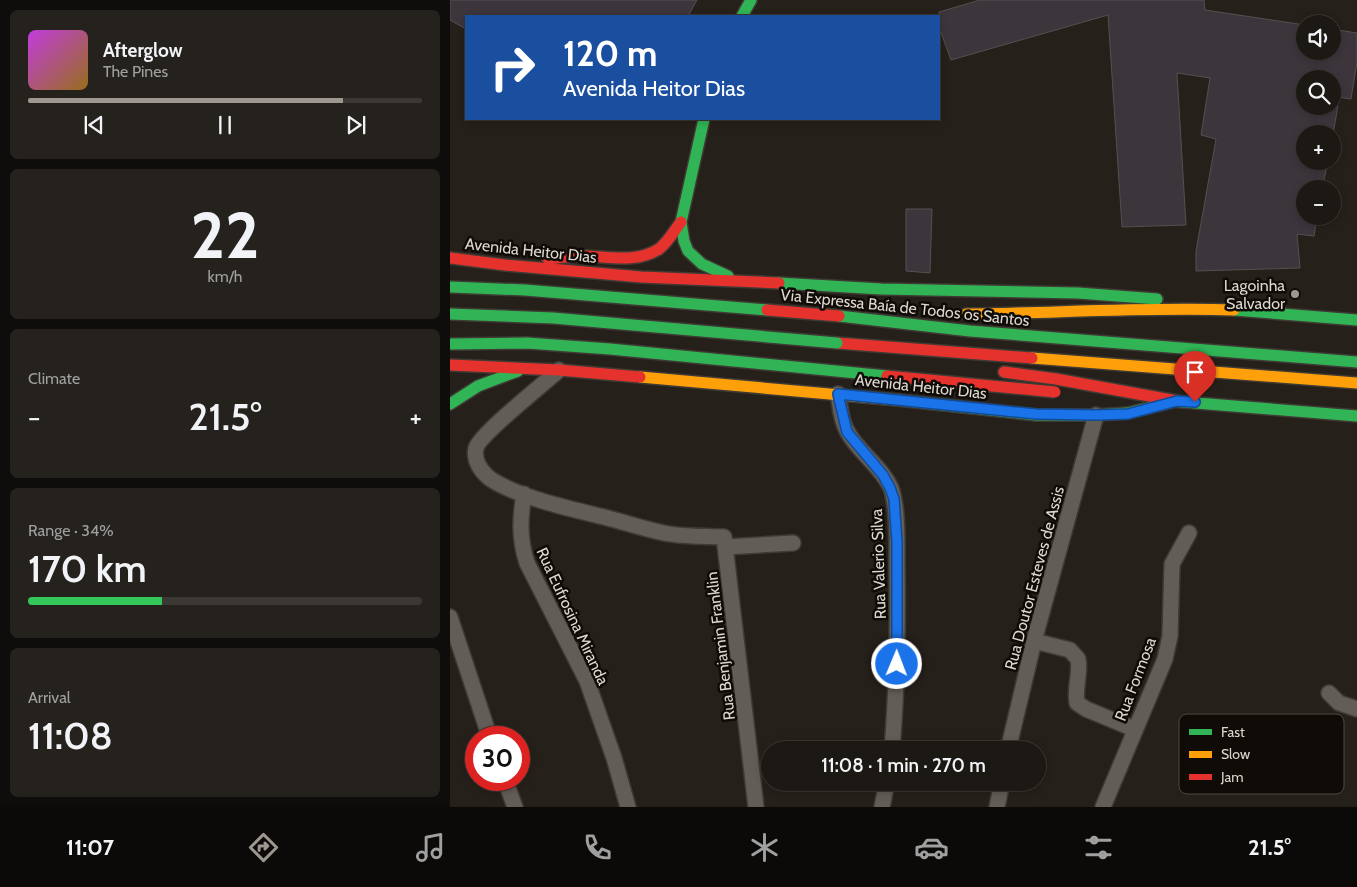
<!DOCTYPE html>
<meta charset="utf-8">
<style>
body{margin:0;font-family:Cabin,sans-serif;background:#25211d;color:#f1f3f6;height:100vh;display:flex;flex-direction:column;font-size:19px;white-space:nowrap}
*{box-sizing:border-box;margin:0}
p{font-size:16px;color:#a0a0a0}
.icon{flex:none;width:28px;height:28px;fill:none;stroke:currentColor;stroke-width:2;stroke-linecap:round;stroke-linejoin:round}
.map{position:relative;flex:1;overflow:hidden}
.drawer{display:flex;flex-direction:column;gap:10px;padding:10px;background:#0f0d0b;width:450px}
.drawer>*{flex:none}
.top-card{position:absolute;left:15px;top:15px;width:475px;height:105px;border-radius:0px;box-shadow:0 2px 8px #0003,0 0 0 1px #3a3734;background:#1a4fa0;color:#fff;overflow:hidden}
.fabs{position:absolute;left:846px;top:15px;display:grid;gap:10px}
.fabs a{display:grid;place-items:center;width:45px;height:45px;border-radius:50%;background:#1c1814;box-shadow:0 2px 8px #0003,0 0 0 1px #3a3734;font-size:25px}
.speed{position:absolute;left:15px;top:726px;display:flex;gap:10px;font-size:25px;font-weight:700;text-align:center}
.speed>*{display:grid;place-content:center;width:65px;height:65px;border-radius:50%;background:#1c1814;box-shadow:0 2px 8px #0003,0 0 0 1px #3a3734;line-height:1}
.speed .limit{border:8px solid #d22;background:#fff;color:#111}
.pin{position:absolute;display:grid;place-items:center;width:42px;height:42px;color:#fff;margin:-51px -21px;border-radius:50% 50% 50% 0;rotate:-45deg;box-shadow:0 0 5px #0007}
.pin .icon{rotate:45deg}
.me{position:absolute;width:55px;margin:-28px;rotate:1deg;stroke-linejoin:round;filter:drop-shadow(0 0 4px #0008)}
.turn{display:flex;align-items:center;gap:18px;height:105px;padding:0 15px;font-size:22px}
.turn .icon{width:65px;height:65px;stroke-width:2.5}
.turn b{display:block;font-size:35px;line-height:42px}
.big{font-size:38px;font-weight:600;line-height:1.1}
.drawer .widget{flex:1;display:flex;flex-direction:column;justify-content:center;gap:8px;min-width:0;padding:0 18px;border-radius:8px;background:#25211d}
.drawer .dial{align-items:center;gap:0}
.dial b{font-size:65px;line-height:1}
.song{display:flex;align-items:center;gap:15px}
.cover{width:60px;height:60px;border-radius:8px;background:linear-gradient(135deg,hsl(290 70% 55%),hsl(40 70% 35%))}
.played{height:5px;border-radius:2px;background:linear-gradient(90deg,#9d9790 80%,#3a3734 80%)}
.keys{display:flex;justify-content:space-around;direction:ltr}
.heat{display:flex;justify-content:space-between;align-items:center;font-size:28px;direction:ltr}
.charge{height:8px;border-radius:4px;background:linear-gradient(90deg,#34c759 34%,#3a3734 0)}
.trip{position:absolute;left:311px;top:741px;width:285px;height:50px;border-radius:25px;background:#1c1814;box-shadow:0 2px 8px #0003,0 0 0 1px #3a3734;font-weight:600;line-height:50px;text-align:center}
.tab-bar{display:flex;height:80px;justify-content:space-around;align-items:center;background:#0b0a08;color:#a0a0a0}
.tab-bar .icon{width:35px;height:35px}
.tab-bar .active{color:#9d9790}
.tab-bar b{font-size:22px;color:#f1f3f6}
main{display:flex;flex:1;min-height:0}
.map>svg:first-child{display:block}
</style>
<main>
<section class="drawer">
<div class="widget">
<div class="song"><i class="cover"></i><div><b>Afterglow</b><p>The Pines</p></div></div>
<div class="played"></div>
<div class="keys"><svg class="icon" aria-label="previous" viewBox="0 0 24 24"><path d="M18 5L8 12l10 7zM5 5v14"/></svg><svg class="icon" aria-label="pause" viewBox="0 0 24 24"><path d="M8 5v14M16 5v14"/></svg><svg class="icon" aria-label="next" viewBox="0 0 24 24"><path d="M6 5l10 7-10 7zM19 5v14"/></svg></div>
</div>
<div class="widget dial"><b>22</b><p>km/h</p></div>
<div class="widget"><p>Climate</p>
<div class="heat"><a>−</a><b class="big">21.5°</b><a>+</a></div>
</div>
<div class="widget"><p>Range · 34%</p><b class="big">170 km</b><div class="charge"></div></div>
<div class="widget"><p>Arrival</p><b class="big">11:08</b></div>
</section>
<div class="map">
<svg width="907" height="807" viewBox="0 0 907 807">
<rect width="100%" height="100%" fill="#26201a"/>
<path fill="#3c363c" stroke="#545050" d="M0 0H247L238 16H16V29L0 20Z
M530 0H754L755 10 855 25V51H882V29L907 33V62L901 99 882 96V79H855V106H888L883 134H855V161H878L872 189H855V216H867L864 236 847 234 850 268 746 271V251L766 139 751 135 760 78 727 73 736 225 672 227 658 15 501 60 489 27V12Z
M456 209H482L480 273 456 271Z"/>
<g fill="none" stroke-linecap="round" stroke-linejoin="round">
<g stroke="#3f3a34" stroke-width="18">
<path id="street" d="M109 370C95 383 30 434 26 448 23 461 32 473 42 480 71 498 121 509 154 517 174 522 194 529 214 533 233 537 254 536 274 537L306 807
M388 394C390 406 391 421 397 431 408 452 431 466 441 488 448 507 447 543 447 564 448 626 447 688 442 750
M74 494C70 518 69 539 77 563L137 681 164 758 178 807
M276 547 343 543
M0 617 40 738
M584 641 620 650 628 659C631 674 624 688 627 703L636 709 684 729
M879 693 889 703 907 709
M558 750 584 641 646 415
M55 780 65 807
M432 807 437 782
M547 807 552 782
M653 807 715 659 720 636 722 564 739 533"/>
</g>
<g stroke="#3f3a34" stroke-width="14">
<path id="fast" d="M292 16 301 0
M254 119 231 222 234 241 238 251 252 264 278 276
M329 283 431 289 628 293 707 299
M784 310 907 320
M389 316 520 331 907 362
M447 400 586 415H646L678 413 722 402
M709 400 907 416
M0 404 28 386 68 371"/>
</g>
<g stroke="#3f3a34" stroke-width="14">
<path id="slow" d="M516 314C605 313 695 307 784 310
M582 358 907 383
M190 377 447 400"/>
</g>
<g stroke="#3f3a34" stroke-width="14">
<path id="jam" d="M0 258 55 265 191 277 329 283
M98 259C111 257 124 256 137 256 161 257 187 263 209 249 218 242 224 231 231 222
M387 343 582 358
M0 365 109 370 190 377
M554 372 606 379 727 401"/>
</g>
<use href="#street" stroke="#625d56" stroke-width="15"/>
<use href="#fast" stroke="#30b455" stroke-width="11"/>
<use href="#slow" stroke="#ff9f0a" stroke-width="11"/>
<use href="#jam" stroke="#e5322d" stroke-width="11"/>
<g stroke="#3f3a34" stroke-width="14" stroke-linecap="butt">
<path id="fast-bridge" d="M0 287 75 290 317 310
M0 314 103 318 387 343
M0 344 77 343 160 349 437 376"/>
</g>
<g stroke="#3f3a34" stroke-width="14" stroke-linecap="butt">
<path id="jam-bridge" d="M317 310 389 316
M437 376 605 392"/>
</g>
<use href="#fast-bridge" stroke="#30b455" stroke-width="11"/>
<use href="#jam-bridge" stroke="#e5322d" stroke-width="11"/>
</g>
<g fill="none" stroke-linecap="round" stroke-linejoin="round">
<g stroke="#114b97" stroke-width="12">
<path id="route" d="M447 664V542L444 499 440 488 433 475 397 432 388 394 586 414 646 415 678 414 727 401 745 402"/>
</g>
<use href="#route" stroke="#1a73e8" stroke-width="9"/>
</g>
<circle fill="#9d9790" stroke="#0f0b07" stroke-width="2" cx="845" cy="294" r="5"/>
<g text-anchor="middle" stroke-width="5" stroke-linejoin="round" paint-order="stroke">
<g font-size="16" fill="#ddd7cf" stroke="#0f0b07">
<text transform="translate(81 250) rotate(6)" y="6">Avenida Heitor Dias</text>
<text transform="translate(455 307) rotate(6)" y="6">Via Expressa Baía de Todos os Santos</text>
<text transform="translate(471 386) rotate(6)" y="6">Avenida Heitor Dias</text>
<text transform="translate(428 564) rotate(-92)" y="6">Rua Valerio Silva</text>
<text transform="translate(584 578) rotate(-75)" y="6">Rua Doutor Esteves de Assis</text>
<text transform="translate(123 616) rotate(65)" y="6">Rua Eufrosina Miranda</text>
<text transform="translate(270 646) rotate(-97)" y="6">Rua Benjamin Franklin</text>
<text transform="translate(685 679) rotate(-69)" y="6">Rua Formosa</text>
</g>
<g font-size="16" fill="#ddd7cf" stroke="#0f0b07" text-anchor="end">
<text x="835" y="291">Lagoinha<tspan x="835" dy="18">Salvador</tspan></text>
</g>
</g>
<rect x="729" y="714" width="165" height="80" rx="8" fill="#0f0b07" stroke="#4d4843" stroke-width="1"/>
<rect x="739" y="729" width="23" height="6" fill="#30b455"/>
<rect x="739" y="751" width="23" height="7" fill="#ff9f0a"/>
<rect x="739" y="774" width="23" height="6" fill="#e5322d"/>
<g font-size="14" fill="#ddd7cf">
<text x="771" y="737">Fast</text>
<text x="771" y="759">Slow</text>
<text x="771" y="782">Jam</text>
</g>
</svg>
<div class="fabs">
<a><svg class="icon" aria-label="sound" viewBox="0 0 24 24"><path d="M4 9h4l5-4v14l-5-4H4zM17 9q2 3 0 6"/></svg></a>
<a><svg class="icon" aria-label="search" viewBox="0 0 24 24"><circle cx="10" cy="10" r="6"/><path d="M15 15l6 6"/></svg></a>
<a>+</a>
<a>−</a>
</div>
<div class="speed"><div class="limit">30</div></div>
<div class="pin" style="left:745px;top:402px;background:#d93025"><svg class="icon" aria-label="arrive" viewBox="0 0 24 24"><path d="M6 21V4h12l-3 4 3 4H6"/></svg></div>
<svg class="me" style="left:447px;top:664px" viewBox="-20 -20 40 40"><circle r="17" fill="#1a73e8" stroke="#fff" stroke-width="3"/><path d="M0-11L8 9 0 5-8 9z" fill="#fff"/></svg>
<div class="trip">11:08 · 1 min · 270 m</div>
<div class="top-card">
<div class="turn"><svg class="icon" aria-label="right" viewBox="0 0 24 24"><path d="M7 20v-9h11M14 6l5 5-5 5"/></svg><div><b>120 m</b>Avenida Heitor Dias</div></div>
</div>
</div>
</main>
<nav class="tab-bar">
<b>11:07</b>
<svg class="icon active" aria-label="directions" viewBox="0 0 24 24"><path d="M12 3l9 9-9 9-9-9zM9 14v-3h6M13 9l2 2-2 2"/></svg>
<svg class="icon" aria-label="music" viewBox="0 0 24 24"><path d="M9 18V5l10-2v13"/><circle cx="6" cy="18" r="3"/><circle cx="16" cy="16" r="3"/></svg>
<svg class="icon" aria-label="phone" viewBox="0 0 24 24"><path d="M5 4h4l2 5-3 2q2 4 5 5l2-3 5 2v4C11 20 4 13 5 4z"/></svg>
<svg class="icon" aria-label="climate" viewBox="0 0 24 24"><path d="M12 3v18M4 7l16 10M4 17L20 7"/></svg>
<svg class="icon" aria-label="car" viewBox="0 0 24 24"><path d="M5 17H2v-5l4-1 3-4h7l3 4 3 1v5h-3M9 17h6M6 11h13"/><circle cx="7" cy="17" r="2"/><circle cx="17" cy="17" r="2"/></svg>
<svg class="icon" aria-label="filters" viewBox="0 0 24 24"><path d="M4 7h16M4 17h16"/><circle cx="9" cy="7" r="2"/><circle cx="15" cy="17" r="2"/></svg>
<b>21.5°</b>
</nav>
